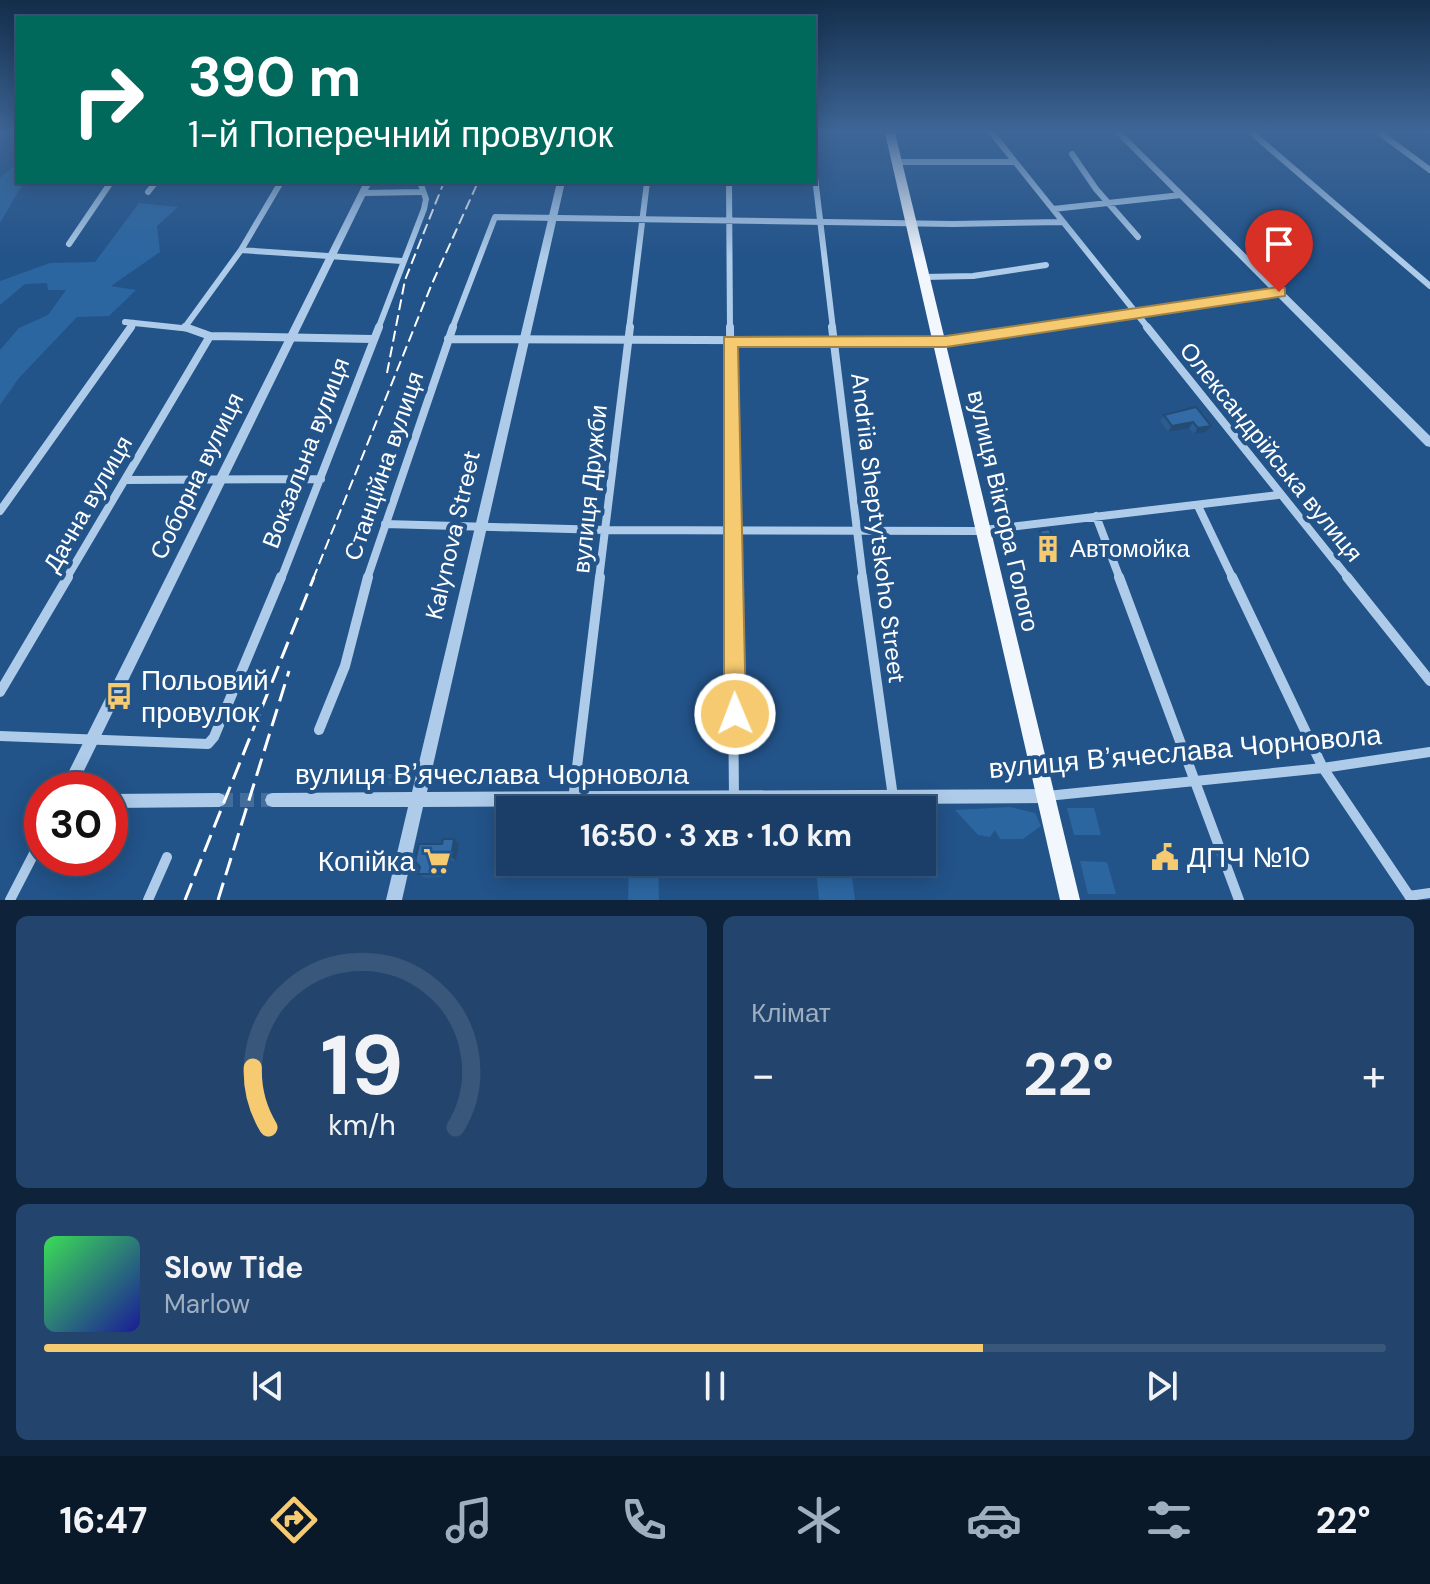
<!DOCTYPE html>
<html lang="uk">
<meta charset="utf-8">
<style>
body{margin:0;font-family:"DM Sans",sans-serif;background:#23456d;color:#f1f3f6;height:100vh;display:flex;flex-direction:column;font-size:30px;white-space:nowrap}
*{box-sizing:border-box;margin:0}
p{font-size:26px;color:#9faec0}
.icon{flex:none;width:44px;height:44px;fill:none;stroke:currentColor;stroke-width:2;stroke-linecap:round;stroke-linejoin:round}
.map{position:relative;height:900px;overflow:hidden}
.sheet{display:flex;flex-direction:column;gap:16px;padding:16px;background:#0e2239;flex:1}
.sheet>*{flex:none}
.top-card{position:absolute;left:16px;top:16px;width:800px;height:168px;border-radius:0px;box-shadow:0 4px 20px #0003,0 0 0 2px #38577b;background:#00695c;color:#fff;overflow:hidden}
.speed{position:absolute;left:24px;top:772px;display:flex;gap:16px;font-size:40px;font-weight:700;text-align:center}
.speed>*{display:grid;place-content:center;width:104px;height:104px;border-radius:50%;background:#1a3e67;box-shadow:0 4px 20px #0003,0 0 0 2px #38577b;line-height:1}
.speed .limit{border:12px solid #d22;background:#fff;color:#111}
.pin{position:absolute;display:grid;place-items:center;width:68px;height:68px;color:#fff;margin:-82px -34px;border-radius:50% 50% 50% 0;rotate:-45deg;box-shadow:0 0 8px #0007}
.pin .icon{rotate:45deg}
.me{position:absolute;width:88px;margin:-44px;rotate:359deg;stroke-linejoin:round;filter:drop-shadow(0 0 6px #0008)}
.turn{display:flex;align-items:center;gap:28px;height:168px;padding:0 40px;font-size:36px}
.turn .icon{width:104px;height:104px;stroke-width:2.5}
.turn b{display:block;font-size:56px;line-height:68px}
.big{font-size:60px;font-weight:700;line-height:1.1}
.sheet .tile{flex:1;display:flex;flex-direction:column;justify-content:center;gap:12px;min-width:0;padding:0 28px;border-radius:12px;background:#23456d}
.sheet .dial{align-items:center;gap:0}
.dial svg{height:208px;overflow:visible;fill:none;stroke:#38577b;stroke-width:7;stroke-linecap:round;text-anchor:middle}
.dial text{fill:#f1f3f6;stroke:none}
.song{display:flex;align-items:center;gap:24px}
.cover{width:96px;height:96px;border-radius:12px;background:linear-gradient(135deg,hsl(130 70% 55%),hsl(240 70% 35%))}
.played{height:8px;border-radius:4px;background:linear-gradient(90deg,#f6ca70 70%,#38577b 70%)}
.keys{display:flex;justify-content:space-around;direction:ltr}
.heat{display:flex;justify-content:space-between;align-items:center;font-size:44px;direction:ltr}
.sheet .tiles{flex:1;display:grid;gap:16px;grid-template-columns:1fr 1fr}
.tile:last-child{grid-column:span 2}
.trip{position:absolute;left:496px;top:796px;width:440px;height:80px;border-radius:0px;background:#1a3e67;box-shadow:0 4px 20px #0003,0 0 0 2px #38577b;font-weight:700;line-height:80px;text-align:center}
.tabs{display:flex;height:128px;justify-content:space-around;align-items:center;background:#0a1929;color:#9faec0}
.tabs .icon{width:56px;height:56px}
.tabs .active{color:#f6ca70}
.tabs b{font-size:36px;color:#f1f3f6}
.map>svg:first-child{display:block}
</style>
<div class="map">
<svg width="1430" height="900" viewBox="0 0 1430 900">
<rect width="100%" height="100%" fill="#225389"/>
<path fill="#2c66a1" d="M18 162V182H24L0 223V178Z
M139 203 178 207 157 226 160 252 111 286 136 290 109 316 77 317 19 378 0 405V350L19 328 48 315 66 290H48L47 283 25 284 0 305V281L50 263 95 262Z
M1010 807 1035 813 1041 826 1023 839H1000L995 830 990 837 978 835 955 810Z
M1067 808H1094L1101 835H1074Z
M1080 861 1107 862 1116 894H1088Z
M658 862 659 900H628L629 863Z
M816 867 851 869 855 900H819Z"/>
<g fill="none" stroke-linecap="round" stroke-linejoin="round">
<path stroke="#436d9b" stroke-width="14" stroke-dasharray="14 7" stroke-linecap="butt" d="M219 800H272"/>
<path stroke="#aeccea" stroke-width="6" d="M992 133 1149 329
M1252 133 1430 286
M1380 133 1430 170
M1072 154 1096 189 1138 237
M897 162H1014
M814 169 833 329
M729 182 730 329
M148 192 156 182
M364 193 421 192
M1053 209 1181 195
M69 244 111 182
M241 250 402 261
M924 277 973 276 1046 265
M125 322 191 329
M185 327 241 250 281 182
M130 329 134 323
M378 329 424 209 426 199 420 182
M452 329 495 217 953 224 1063 222
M629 329 647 182
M1028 329 1279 292"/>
<path stroke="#aeccea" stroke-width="8" d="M185 327 210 336 373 339
M730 327 732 579
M832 327 863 579
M1147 327 1349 579
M448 339 946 341 1041 327
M125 480 321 479
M1198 506 1233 579
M0 511 131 327
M1096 516 1120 579
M385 524 605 530 976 531 1278 495
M66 579 210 336
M281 579 379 327
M367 579 453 327
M599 579 630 327"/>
<path stroke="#aeccea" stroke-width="10" d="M732 577 734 799
M862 577 893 797
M1119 577 1239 900
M1232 577 1323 768 1412 900
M1347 577 1430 681
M0 692 68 577
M319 730 345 666 368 577
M0 736 208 744 214 737 281 577
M1047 796 1323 768 1430 752
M573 800 600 577
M1409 896 1430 893
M10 900 42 838
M148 900 167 857"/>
<path fill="#aeccea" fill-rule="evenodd" d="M1115 133H1123L1430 436V447L1426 446Z
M364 182H372L78 783V790H64L66 777Z
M557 182H565L427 792 1047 789 1052 791 1054 796 1052 801 1047 803 423 807 402 900H386L408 807H272L267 805 265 800 267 795 272 793 412 792Z
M219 793 224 795 226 800 224 805 219 807 110 808V794Z"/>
<path fill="#f2f7fe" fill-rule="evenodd" d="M885 133H895L1080 900H1060Z"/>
<path stroke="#fff" stroke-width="2" stroke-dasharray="11 5" stroke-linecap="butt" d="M387 373 405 280 444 182
M313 579 431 286 478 182"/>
<path stroke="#fff" stroke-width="3" stroke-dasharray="18 8" stroke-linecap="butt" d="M185 900 314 577
M218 900 289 671"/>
</g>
<path fill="#2b5c8f" d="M1164 415 1211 426 1206 432 1194 434 1189 428 1168 432 1160 421Z
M1039 531 1060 549 1056 555 1047 556 1035 536Z
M405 778 404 785H389L383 779Z
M454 839 459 844 456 861H447L444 877 425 878 418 874 442 844Z"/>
<path fill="#234b74" d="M1193 422 1189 428 1168 432 1172 426Z
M1211 426 1206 432 1194 434 1198 428Z
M399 773 405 778 404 785 398 780Z
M454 839 459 844 456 861 451 857Z
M441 857 447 861 444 877 438 874Z"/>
<path fill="#326ba6" stroke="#234b74" stroke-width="2" d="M1196 407 1211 426 1198 428 1193 422 1172 426 1164 415Z
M1049 529 1060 549 1051 551 1039 531Z
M384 773H399L398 780 383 779Z
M443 839H454L451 857H441L438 874H418L420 867 415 861 419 844H442Z"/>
<linearGradient id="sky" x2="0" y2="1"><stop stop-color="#132e4b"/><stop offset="0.51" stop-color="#3e6697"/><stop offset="1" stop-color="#3e6697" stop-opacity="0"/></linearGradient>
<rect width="1430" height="259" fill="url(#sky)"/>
<path fill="#f6ca70" stroke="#a08349" stroke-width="2" d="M1279 287 1285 288V296L946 347H738L746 714 743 722 735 725 727 722 724 714V337L946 336Z"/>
<defs>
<g id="building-bare" transform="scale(2.16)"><path d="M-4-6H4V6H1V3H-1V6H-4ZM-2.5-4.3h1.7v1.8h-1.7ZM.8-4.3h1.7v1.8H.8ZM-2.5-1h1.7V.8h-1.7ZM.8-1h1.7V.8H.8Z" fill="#f6ca70" stroke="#225389" stroke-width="2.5" paint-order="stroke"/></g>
<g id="bus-bare" transform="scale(2.16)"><path d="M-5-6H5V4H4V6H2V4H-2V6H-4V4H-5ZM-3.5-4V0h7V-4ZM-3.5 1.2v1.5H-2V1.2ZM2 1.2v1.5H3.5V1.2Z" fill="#f6ca70" stroke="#225389" stroke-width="2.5" paint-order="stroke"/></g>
<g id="civic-bare" transform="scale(2.16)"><path d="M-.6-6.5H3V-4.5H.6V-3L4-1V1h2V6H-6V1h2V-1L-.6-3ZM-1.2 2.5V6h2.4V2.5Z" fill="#f6ca70" stroke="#225389" stroke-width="2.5" paint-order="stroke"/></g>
<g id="supermarket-bare" transform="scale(2.16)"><path d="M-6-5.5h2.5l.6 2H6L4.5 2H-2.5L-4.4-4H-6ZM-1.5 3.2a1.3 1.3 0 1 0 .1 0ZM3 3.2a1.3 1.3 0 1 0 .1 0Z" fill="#f6ca70" stroke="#225389" stroke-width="2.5" paint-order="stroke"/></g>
</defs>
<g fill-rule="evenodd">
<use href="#building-bare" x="1048" y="549"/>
<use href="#bus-bare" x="119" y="696"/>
<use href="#civic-bare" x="1165" y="857"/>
<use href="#supermarket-bare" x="437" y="861"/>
</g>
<g text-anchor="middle" stroke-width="8" stroke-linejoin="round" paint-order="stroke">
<g font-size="24" fill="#fff" stroke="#225389">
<text transform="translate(1271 452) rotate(51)" y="8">Олександрійська вулиця</text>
<text transform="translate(306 453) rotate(-69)" y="8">Вокзальна вулиця</text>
<text transform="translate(384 466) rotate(-71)" y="8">Станційна вулиця</text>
<text transform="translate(197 476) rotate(-64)" y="8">Соборна вулиця</text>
<text transform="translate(590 489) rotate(-84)" y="8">вулиця Дружби</text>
<text transform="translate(88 504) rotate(-60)" y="8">Дачна вулиця</text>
<text transform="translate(1003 511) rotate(77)" y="8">вулиця Віктора Голого</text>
<text transform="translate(878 528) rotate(83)" y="8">Andriia Sheptytskoho Street</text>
<text transform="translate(453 535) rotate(-77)" y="8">Kalynova Street</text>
</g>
<g font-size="24" fill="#fff" stroke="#225389" text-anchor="start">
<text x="1070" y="557">Автомойка</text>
</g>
<g font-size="28" fill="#fff" stroke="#225389" text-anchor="start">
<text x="141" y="690">Польовий<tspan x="141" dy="32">провулок</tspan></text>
<text x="1187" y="867">ДПЧ №10</text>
<text x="415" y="871" text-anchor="end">Копійка</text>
</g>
<g font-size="28" fill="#fff" stroke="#225389">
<text transform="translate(1185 751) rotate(-5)" y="10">вулиця Вʼячеслава Чорновола</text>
<text x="492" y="784">вулиця Вʼячеслава Чорновола</text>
</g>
</g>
</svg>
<div class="speed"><div class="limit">30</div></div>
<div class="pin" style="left:1279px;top:292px;background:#d93025"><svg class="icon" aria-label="arrive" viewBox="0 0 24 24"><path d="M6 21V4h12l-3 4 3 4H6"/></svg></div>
<svg class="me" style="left:735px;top:714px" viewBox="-20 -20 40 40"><circle r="17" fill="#f6ca70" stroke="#fff" stroke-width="3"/><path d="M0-11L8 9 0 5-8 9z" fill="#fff"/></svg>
<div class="trip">16:50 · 3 хв · 1.0 km</div>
<div class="top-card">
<div class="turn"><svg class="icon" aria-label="right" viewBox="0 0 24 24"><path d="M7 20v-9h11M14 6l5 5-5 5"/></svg><div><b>390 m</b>1-й Поперечний провулок</div></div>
</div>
</div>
<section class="sheet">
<div class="tiles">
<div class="tile dial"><svg viewBox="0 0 100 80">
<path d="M14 69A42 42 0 1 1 86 69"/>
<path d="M14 69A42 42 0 0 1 8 46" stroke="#f6ca70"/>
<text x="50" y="56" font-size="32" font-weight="700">19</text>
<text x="50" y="72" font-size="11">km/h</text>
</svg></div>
<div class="tile"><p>Клімат</p>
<div class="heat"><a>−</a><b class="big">22°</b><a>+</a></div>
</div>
<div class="tile">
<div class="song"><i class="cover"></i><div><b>Slow Tide</b><p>Marlow</p></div></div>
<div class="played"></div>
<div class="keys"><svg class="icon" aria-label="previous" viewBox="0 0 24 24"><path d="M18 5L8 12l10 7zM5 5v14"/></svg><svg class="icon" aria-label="pause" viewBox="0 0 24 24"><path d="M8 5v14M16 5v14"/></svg><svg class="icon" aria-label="next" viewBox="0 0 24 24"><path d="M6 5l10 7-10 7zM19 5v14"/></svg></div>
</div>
</div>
</section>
<nav class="tabs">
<b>16:47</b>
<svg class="icon active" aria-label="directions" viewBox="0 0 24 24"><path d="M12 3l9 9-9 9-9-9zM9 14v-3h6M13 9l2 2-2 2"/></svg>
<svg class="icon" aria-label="music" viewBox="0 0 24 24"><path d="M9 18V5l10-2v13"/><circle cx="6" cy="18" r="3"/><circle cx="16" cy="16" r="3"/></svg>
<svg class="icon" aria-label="phone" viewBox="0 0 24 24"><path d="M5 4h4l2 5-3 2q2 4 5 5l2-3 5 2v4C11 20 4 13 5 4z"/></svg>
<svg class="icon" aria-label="climate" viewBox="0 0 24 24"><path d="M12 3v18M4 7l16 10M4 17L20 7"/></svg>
<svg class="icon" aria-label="car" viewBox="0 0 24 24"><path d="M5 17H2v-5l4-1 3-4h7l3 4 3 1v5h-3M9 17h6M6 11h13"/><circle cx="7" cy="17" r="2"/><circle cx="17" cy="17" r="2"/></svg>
<svg class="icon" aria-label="filters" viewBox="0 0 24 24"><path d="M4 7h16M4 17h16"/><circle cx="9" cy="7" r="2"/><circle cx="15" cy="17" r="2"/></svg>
<b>22°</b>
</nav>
